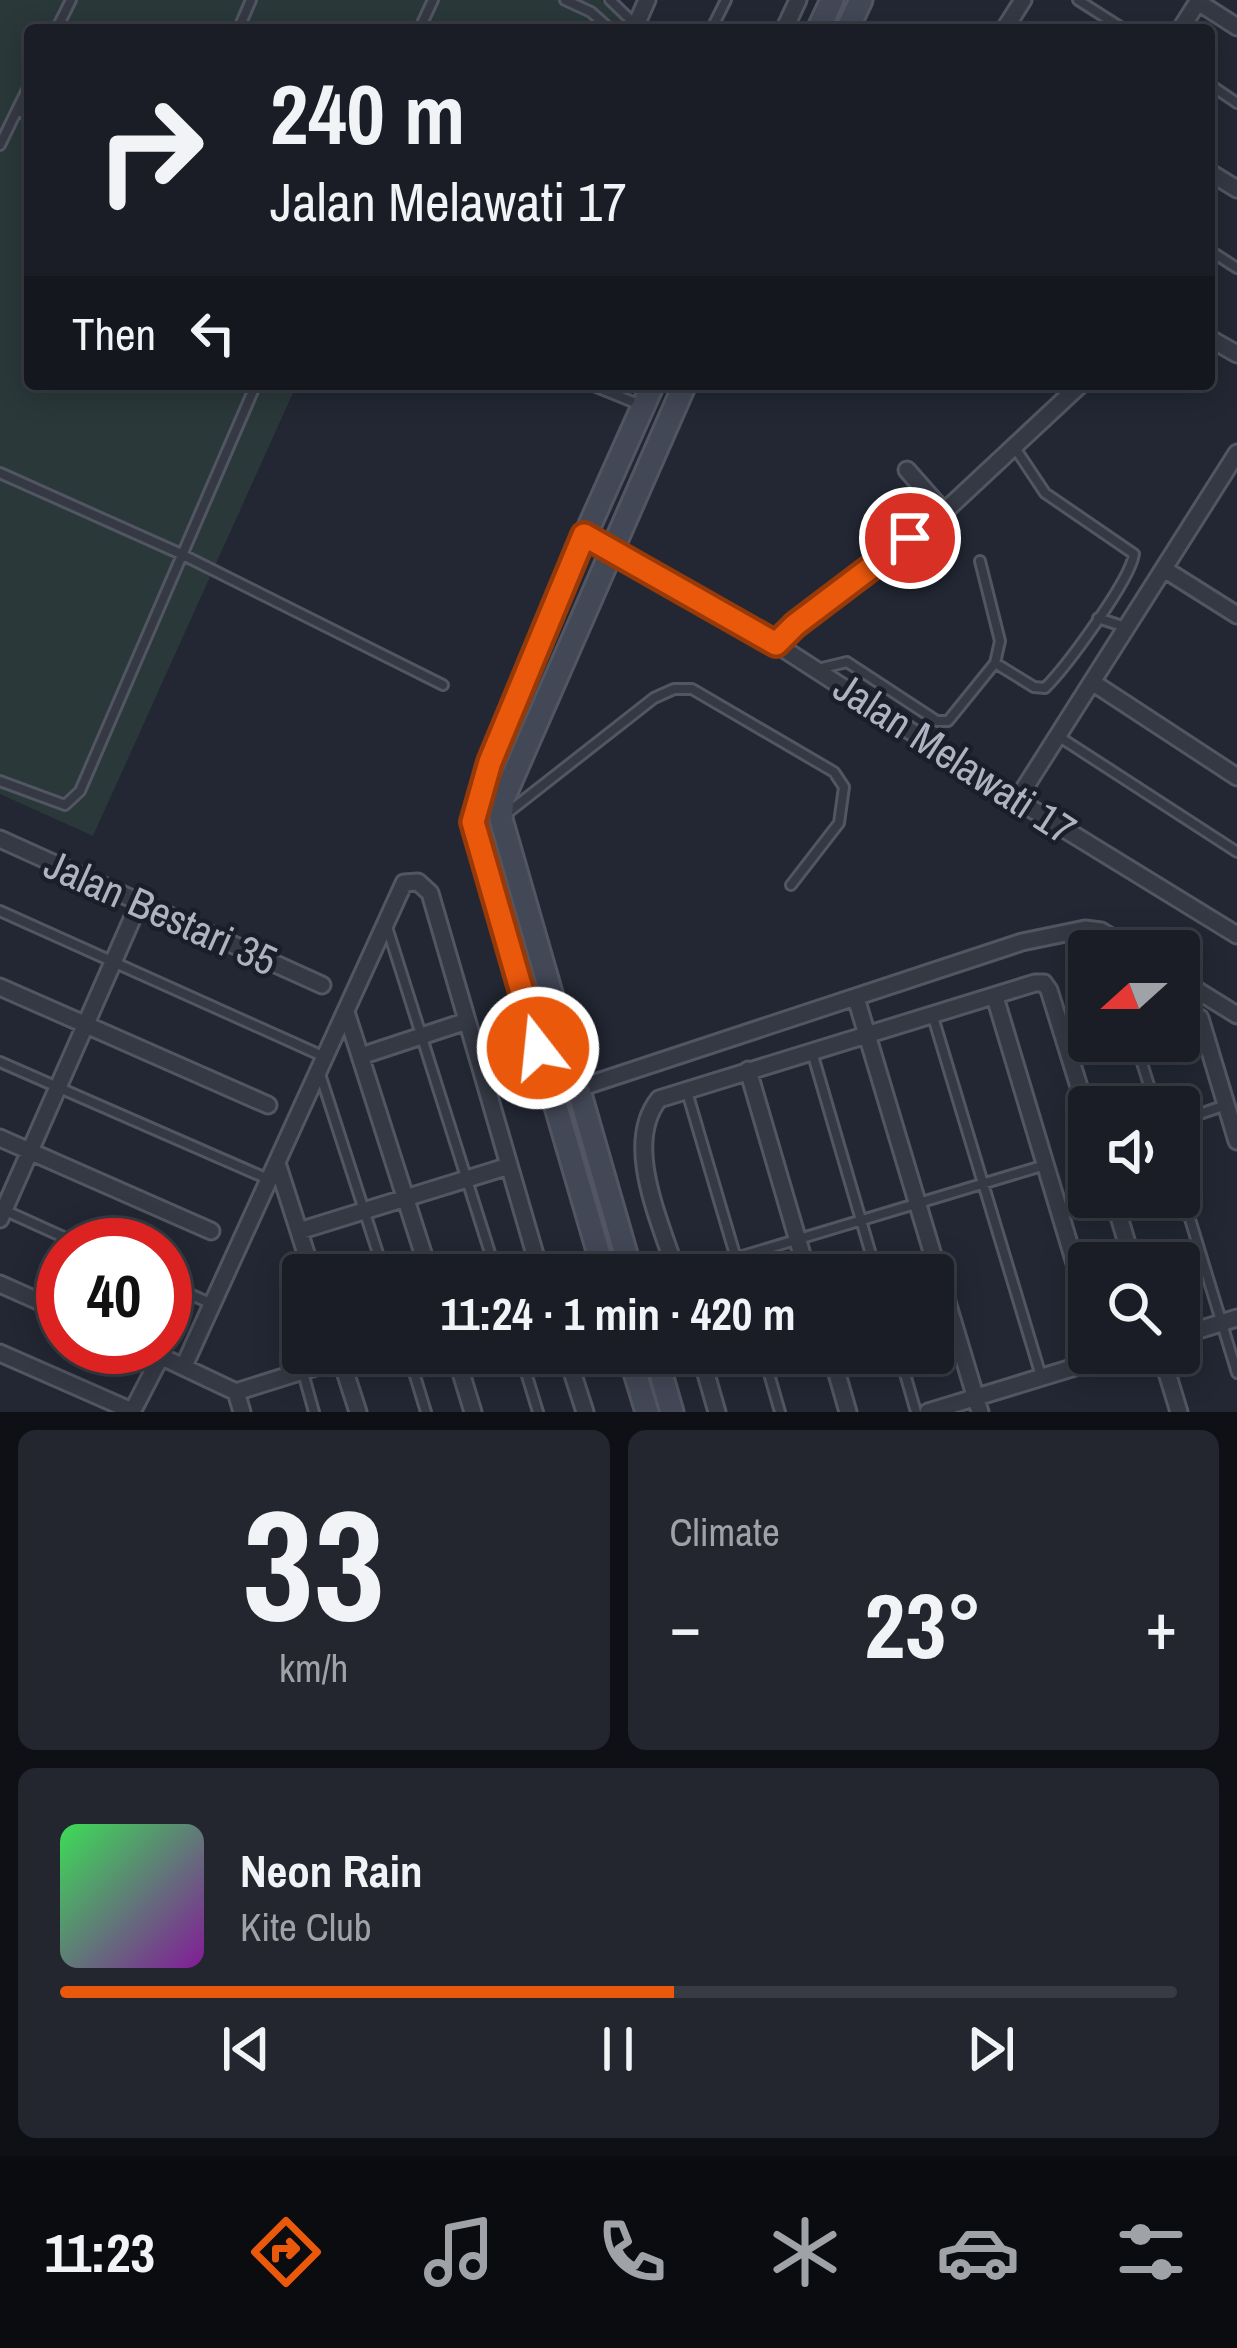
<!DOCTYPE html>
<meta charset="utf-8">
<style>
body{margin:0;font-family:"Archivo Narrow",sans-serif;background:#23262e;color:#f1f3f6;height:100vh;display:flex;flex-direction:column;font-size:45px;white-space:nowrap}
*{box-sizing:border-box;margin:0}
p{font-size:39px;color:#9fa2a7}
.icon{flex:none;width:66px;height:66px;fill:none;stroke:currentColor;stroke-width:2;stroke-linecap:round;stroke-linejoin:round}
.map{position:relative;height:1412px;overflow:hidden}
.drawer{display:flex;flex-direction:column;gap:18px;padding:18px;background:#0e1015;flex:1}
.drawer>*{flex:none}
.guide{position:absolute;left:24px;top:24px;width:1191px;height:366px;border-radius:12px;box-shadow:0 6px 30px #0003,0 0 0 3px #383b43;background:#1a1d26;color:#f1f3f6;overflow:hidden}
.needle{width:78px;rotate:249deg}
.controls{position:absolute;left:1068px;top:930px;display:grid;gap:24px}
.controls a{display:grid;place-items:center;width:132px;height:132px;border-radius:12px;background:#1a1d26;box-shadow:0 6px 30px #0003,0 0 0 3px #383b43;font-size:60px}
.speed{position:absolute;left:36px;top:1218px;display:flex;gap:24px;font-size:60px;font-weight:700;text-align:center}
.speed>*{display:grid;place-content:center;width:156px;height:156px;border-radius:50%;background:#1a1d26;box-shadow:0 6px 30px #0003,0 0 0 3px #383b43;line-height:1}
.speed .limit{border:18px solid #d22;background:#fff;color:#111}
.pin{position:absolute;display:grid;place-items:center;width:102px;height:102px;color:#fff;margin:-51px;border:6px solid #fff;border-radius:50%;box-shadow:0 3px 12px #0007}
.me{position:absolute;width:132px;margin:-66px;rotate:344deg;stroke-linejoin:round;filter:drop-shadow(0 0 9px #0008)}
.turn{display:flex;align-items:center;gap:42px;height:252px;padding:0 48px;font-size:54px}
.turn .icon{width:156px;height:156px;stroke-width:2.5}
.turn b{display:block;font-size:84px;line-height:102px}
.then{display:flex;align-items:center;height:114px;padding:0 48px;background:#0003;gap:24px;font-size:45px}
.big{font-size:90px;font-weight:700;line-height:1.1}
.drawer .tile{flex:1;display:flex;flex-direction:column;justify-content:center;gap:18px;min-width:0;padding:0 42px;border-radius:18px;background:#23262e}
.drawer .dial{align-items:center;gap:0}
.dial b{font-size:156px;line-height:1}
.song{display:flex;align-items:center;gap:36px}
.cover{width:144px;height:144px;border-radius:18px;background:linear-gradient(135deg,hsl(130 70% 55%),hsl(290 70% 35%))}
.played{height:12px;border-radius:6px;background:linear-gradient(90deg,#ea580c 55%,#383b43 55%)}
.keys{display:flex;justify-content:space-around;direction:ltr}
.heat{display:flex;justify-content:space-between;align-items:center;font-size:66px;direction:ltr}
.drawer .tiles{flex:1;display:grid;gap:18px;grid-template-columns:1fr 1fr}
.tile:last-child{grid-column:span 2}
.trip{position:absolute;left:282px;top:1254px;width:672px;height:120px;border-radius:12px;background:#1a1d26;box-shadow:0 6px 30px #0003,0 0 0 3px #383b43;font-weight:700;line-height:120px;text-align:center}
.tabs{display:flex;height:192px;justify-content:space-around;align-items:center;background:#0a0c0f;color:#9fa2a7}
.tabs .icon{width:84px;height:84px}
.tabs .current{color:#ea580c}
.tabs b{font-size:54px;color:#f1f3f6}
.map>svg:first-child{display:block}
</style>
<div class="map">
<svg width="1237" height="1412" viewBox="0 0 1237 1412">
<rect width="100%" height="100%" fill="#222733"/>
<path fill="#2a383a" d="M0 0H601L631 30H30V384H297L93 836 0 794Z"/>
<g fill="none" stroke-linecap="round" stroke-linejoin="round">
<g stroke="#525662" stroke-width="14">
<path id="lane" d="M565 0 591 12 611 30
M610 0 641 30
M1078 0 1125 30
M56 30 71 0
M238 30 251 0
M419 30 433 0
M711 30 726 0
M1209 84 1237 103
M17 110 30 84
M0 145 17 110 30 117
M1209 250 1237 268
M589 384 643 406
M0 473 181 554 443 685
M1098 618 1125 627
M995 663 1034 687 1045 688C1066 667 1130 581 1134 554L1045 493 1015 448
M818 669 847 662 937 721H948L995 663 1000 641 980 561
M1058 736 1237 852
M0 781 65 805 80 791 256 384
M506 814 654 698 674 689H692L834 772 844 787 839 823 791 885
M0 911 327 1058
M387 927 497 1275
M933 1017 1041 1376
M1135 1041 1156 1107
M812 1052 877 1275
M0 1062 268 1179
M320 1074 385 1275
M687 1092 741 1275
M1179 1121 1226 1105
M1179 1183 1237 1373
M6 1211 81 1245
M679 1275 1045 1165
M165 1283 212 1304
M408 1353 426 1412
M520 1353 538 1412
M763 1353 780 1412
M899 1353 916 1412
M303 1373 314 1412"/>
</g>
<g stroke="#525662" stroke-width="21">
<path id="street" d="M1198 2 1237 27
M636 25 647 0
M784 30 798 0
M1004 30 1023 0
M1180 30 1199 0
M1209 172 1237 189
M1209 338 1237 354
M907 470 944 512
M585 535 776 644 1017 800 1237 935
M1164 569 1237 615
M776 644 795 624 944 512 1081 384
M1092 682 1237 777
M1017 800 1237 453
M0 839 322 985
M1179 979 1237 1015
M0 987 268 1105
M995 997 1089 1310
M856 998 980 1412
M347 1015 430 1275
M1200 1018 1237 1141
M361 1056 467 1021
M748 1070 808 1275
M552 1097 1022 942 1085 929 1101 931 1134 951
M0 1138 211 1231
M277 1163 313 1275
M1113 1197 1133 1263
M0 1219 140 901
M299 1231 509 1166
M677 1275C662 1224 622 1145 659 1099L1035 983H1044L1049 990 1089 1119
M0 1284 63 1312
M1179 1336 1237 1318
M141 1347 236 1392 242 1412
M0 1353 132 1411
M339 1353 358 1412
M455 1353 473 1412
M566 1353 585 1412
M700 1353 717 1412
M831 1353 848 1412
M1161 1353 1179 1412
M184 1366 404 883 418 882 430 893 541 1275
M236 1392 360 1353
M132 1412 161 1356
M928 1412 1121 1353"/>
</g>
<g stroke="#525662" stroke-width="27">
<path id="secondary" d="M818 30 832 0
M847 30 861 0
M605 1275 473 822 490 762 558 596 653 384
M632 1275 501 819 503 799 685 384
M629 1353 647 1412
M655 1353 672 1412"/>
</g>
<use href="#lane" stroke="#353944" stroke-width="8"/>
<use href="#street" stroke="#353944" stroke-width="15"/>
<use href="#secondary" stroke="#434857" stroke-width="21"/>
</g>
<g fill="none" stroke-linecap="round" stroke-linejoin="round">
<g stroke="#983908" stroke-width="30">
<path id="route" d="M538 1048 473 822 490 762 584 535 776 644 795 625 910 538"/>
</g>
<use href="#route" stroke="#ea580c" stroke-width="21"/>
</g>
<g text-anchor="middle" stroke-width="9" stroke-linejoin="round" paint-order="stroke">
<g font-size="42" fill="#afb3c1" stroke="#1a1e29">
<text transform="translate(955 758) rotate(33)" y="15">Jalan Melawati 17</text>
<text transform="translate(161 912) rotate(24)" y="15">Jalan Bestari 35</text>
</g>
</g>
</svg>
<div class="controls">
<a><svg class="needle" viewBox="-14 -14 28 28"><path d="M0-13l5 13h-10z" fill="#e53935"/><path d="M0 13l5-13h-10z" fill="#9fa2a7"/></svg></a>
<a><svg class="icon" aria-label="sound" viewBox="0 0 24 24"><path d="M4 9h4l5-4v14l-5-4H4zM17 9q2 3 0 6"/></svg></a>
<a><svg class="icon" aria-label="search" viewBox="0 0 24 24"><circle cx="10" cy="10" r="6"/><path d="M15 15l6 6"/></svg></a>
</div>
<div class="speed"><div class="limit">40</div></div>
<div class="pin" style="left:910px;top:538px;background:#d93025"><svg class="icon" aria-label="arrive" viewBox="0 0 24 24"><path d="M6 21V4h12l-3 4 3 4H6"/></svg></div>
<svg class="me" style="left:538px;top:1048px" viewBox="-20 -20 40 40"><circle r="17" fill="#ea580c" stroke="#fff" stroke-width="3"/><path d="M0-11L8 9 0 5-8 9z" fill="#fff"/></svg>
<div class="trip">11:24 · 1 min · 420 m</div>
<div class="guide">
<div class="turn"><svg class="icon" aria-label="right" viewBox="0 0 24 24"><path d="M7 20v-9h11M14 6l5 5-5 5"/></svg><div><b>240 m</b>Jalan Melawati 17</div></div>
<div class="then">Then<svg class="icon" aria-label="left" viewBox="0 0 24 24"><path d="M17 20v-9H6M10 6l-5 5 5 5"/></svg></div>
</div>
</div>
<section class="drawer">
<div class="tiles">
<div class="tile dial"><b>33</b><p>km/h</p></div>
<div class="tile"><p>Climate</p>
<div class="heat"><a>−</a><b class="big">23°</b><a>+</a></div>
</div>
<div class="tile">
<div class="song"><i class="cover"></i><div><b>Neon Rain</b><p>Kite Club</p></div></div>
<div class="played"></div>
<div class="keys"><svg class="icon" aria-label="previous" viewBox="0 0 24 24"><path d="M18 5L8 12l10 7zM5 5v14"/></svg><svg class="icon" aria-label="pause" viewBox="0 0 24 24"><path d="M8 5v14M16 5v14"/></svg><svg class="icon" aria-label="next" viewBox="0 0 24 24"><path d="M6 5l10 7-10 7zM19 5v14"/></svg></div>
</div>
</div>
</section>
<nav class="tabs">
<b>11:23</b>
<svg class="icon current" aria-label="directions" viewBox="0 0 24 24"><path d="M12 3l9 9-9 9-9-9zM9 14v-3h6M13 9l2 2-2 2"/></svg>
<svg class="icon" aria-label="music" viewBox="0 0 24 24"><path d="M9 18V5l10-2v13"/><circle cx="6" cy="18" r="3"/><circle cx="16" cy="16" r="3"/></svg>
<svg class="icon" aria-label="phone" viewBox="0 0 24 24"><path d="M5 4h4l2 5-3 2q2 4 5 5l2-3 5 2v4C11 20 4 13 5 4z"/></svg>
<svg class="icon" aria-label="climate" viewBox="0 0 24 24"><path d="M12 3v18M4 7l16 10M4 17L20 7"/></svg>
<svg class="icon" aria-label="car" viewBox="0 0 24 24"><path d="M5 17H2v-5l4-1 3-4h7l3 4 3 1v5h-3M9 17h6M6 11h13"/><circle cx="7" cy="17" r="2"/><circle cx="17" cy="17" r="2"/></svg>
<svg class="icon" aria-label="filters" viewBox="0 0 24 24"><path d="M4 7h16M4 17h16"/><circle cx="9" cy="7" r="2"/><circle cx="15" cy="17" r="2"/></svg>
</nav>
